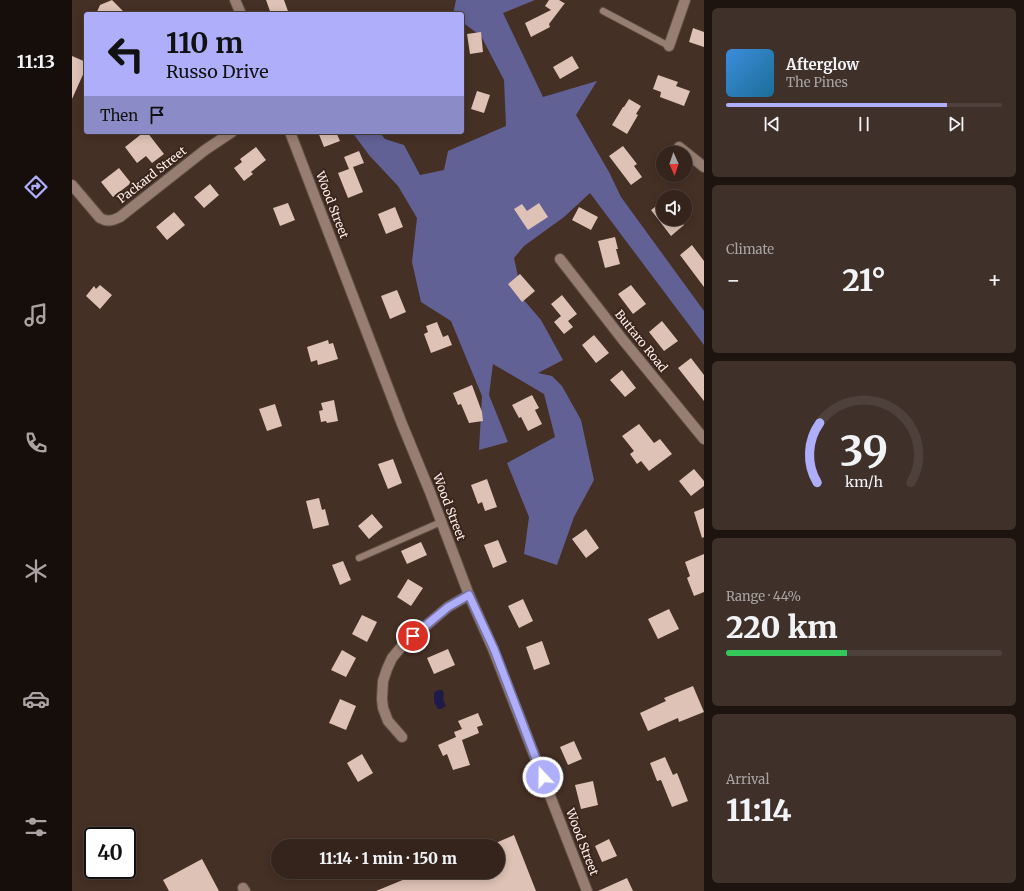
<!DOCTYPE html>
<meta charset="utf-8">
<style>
body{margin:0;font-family:Merriweather,serif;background:#3f3029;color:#f1f3f6;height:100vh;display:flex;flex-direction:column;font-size:15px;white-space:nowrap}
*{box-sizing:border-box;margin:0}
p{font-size:13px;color:#a9a4a3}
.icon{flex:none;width:22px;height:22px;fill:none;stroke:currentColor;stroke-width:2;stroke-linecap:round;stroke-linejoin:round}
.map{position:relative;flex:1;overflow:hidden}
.panel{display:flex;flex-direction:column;gap:8px;padding:8px;background:#1d140f;width:320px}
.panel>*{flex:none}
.guide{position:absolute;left:12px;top:12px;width:380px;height:122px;border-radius:4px;box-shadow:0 2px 10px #0003,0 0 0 1px #4e413b;background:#aeaefb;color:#111;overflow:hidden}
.needle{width:26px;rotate:177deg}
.controls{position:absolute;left:584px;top:146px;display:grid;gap:8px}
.controls a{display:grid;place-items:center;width:36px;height:36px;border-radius:50%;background:#34241c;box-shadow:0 2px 10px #0003,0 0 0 1px #4e413b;font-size:20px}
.speed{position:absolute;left:12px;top:827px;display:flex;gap:8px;font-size:20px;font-weight:700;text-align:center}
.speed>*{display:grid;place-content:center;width:52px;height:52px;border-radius:50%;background:#34241c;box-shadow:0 2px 10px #0003,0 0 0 1px #4e413b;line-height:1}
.speed .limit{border:2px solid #111;border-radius:6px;background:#fff;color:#111}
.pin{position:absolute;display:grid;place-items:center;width:34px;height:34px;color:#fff;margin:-17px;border:2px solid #fff;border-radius:50%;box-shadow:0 1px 4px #0007}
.me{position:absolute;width:44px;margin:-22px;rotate:339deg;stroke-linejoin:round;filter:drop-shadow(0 0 3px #0008)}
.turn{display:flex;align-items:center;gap:14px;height:84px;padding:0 16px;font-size:18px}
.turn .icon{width:52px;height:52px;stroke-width:2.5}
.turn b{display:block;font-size:28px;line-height:34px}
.then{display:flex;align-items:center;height:38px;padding:0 16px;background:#0003;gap:8px;font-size:15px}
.big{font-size:30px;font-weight:800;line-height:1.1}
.panel .widget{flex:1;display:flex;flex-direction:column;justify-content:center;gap:6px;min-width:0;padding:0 14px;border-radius:6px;background:#3f3029}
.panel .dial{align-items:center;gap:0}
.dial svg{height:104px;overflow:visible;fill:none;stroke:#4e413b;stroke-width:7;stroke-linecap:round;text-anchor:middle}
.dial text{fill:#f1f3f6;stroke:none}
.song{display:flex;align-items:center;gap:12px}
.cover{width:48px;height:48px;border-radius:6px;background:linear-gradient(135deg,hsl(210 70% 55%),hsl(200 70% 35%))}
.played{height:4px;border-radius:2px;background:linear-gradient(90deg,#aeaefb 80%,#4e413b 80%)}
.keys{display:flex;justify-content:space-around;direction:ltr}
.heat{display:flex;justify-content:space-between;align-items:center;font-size:22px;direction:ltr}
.charge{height:6px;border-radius:3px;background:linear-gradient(90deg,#34c759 44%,#4e413b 0)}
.trip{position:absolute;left:199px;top:839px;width:234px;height:40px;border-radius:20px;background:#34241c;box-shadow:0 2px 10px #0003,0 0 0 1px #4e413b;font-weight:800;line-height:40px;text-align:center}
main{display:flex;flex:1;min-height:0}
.menu{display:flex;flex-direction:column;width:72px;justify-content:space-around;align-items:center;background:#150e0b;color:#a9a4a3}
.menu .icon{width:28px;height:28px}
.menu .active{color:#aeaefb}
.menu b{font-size:18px;color:#f1f3f6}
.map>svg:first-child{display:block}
</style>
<main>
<nav class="menu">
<b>11:13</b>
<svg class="icon active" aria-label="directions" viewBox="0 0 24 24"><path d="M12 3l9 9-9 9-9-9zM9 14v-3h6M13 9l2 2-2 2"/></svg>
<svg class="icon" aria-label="music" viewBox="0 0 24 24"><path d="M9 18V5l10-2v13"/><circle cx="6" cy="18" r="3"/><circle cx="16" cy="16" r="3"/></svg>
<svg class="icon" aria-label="phone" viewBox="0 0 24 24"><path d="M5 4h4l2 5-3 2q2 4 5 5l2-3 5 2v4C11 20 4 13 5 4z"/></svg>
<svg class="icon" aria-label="climate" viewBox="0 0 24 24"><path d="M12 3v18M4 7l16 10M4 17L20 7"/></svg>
<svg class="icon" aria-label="car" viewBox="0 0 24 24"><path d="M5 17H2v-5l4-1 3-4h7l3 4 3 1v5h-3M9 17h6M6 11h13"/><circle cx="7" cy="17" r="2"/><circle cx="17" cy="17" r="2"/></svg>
<svg class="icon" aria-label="filters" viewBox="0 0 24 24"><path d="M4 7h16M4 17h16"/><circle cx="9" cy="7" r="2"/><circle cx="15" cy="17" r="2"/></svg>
</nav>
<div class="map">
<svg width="632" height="891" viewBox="0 0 632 891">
<rect width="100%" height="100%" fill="#453025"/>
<path fill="#626196" d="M384 0H463L431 13 471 97 525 81 504 115 537 172 549 197 632 311V345L518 193 492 217 452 246 442 258 451 299 469 320 491 360 466 373 480 376 490 386 509 420 522 480 502 517 485 565 452 554 457 517 435 463 483 437 472 394 421 364 417 395 436 442 407 450 410 396 379 321 349 302 340 262 345 218 326 186 297 155 280 132H307L313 139 332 145 348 175 372 170 376 151 434 126 432 80 409 36 390 22V14H381Z"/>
<path fill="#1f1a49" d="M366 690H370L372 693 371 699 374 706 369 709H366L362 702V693Z"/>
<path fill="#ddc2b5" d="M40 0 54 14H24L28 5Z
M194 0H212L217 14H199Z
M477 0H487L492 3H493L477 24 478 27 459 37 453 23 479 10 473 6Z
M621 28 632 32V47L617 42Z
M409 32 411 52 398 54 395 34Z
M0 56 14 62V68L0 99Z
M500 56 507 68 488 79 481 67Z
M586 75 606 82 604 86 618 91 612 106 588 97 589 92 581 89Z
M405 91 418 95 412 113 399 109Z
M557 99 569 106 564 114 566 115 555 134 540 125 551 107H552Z
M72 132H75L92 154 80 163 74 156 65 163 53 147Z
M246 132H264L268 141 252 147Z
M551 146 565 164 562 166 570 177 559 185 537 156Z
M184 147 194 160 179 172 181 174 172 181 162 168 170 162 168 159Z
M287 151 292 163 281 167 291 192 276 198 266 173 277 169 272 157Z
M47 168 59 183 41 197 29 182Z
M138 184 147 195 132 208 122 197Z
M591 201V219H608L612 225 599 236 579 210Z
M216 203 223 220 208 226 201 208Z
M467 203 476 217 456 230 442 209 450 204 455 211Z
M323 207 331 227 314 234 306 214Z
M507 207 526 217 519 230 500 220Z
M102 212 113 225 95 240 84 227Z
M543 237 546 249H544L548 264 533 268 526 241Z
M620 245 632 261V287L608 255Z
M448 274 463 291 450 302 436 284Z
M28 285 40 295 28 309 14 296 22 286 24 289Z
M559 285 574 304 561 314 546 294Z
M325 290 334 312 318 319 309 296Z
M490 295 505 314 496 321 501 327 492 334 482 322 489 316 479 304Z
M590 321 606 341 592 351 577 332Z
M365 322 371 337 376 335 380 345 359 353 352 334 356 332 354 326Z
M522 335 537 353 524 363 510 345Z
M256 340 257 344 261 343 266 359 246 365 245 360 239 362 235 347Z
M619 358 632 375V401L606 368Z
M550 370 564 388 553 397 538 380Z
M400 385 410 412 411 421 397 423 389 404 386 405 381 393Z
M460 395 467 408 463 410 470 424 456 431 449 417 447 418 440 405Z
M262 400 266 421 255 423 254 421 249 422 247 411 251 410 249 403Z
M203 404 210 426 195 431 187 409Z
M567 424 582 443 588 439 600 454 577 471 569 461 565 464 558 454 562 451 550 436Z
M321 459 330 483 316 489 306 464Z
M622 469 632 481V486L619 496 607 481Z
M415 479 425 507 413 511 410 502 406 504 399 485Z
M247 498 250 510 253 509 257 525 241 529 234 501Z
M632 508V537L630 538 622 512Z
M300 514 311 527 297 539 286 526Z
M514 529 527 548 514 558 500 539Z
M426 540 435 562 421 568 412 545Z
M349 542 355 555 335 564 329 551Z
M632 554V592L622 596 615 578 618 576 613 562Z
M271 561 279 580 268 585 260 565Z
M336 579 351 588 339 606 325 597Z
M451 599 461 621 447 628 436 606Z
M597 609 607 629 586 639 576 619Z
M290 615 305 622 295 642 280 634Z
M470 641 478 664 462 670 454 647Z
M376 649 383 665 362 674 355 658Z
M270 650 284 658 274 677 259 670Z
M621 686 632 712 607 722 606 718 576 731 568 713 594 701 592 698Z
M268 699 284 706 274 730 257 723Z
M406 713 411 725 405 727 407 733 390 740 398 765 381 770 375 754 371 756 366 745 384 737 382 732 390 729 386 721Z
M502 741 510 759 496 765 488 747Z
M290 754 301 773 286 782 275 763Z
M593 757 601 775 605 773 616 801 600 807 589 780 585 781 578 763Z
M521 781 526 805 509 809 503 785Z
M442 835 464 891H304L350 872H426V842Z
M537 839 545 856 530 862 523 846Z
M130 859 147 891H97L91 880Z
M555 878 561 891H526Z"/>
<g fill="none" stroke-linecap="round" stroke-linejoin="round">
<g stroke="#624f47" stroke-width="8">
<path id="lane" d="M531 11 597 46
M287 558 369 522"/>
</g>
<g stroke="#624f47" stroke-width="12">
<path id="street" d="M597 46 613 0
M607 147 632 167
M0 185 28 218C35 222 40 221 48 217L133 150 160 132
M488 259 551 340 632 439
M330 737 316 721 311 708 310 699 311 681 315 669 320 658 330 646 376 607 397 595
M171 888 173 891"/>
</g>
<g stroke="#624f47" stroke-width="12">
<path id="secondary" d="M163 0 169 14
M218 132 330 424 358 492 397 595 421 649 515 891"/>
</g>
<use href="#lane" stroke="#977e72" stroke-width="6"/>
<use href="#street" stroke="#977e72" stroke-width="10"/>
<use href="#secondary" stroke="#977e72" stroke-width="10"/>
</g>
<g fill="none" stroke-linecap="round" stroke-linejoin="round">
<g stroke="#7171a3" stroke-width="10">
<path id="route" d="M341 636 376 607 397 595 422 649 471 777"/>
</g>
<use href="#route" stroke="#aeaefb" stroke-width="7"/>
</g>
<g text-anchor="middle" stroke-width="4" stroke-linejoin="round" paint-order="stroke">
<g font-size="12" fill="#fdefe8" stroke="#3a261c">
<text transform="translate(80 175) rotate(-38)" y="4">Packard Street</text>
<text transform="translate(260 205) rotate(69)" y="4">Wood Street</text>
<text transform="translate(569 341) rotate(51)" y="4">Buttaro Road</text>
<text transform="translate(377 507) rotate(69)" y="4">Wood Street</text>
<text transform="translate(510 842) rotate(69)" y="4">Wood Street</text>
</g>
</g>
</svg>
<div class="controls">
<a><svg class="needle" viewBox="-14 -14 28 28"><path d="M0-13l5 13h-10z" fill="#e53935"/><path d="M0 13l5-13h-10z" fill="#a9a4a3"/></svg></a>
<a><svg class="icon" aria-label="sound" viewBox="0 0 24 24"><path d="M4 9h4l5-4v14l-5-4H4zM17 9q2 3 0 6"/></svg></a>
</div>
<div class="speed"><div class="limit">40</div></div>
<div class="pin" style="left:341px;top:636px;background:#d93025"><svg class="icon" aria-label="arrive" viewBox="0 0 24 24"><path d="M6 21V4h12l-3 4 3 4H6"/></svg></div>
<svg class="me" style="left:471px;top:777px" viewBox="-20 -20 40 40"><circle r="17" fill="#aeaefb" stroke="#fff" stroke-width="3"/><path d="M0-11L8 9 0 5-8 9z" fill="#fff"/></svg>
<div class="trip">11:14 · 1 min · 150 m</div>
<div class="guide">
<div class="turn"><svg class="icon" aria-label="left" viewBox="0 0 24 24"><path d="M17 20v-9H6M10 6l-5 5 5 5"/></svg><div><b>110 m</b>Russo Drive</div></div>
<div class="then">Then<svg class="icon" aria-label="arrive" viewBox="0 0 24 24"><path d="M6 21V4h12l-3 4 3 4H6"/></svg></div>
</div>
</div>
<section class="panel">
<div class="widget">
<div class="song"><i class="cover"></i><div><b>Afterglow</b><p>The Pines</p></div></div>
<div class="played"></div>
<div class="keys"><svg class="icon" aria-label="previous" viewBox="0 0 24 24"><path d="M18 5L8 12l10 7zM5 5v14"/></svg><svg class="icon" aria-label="pause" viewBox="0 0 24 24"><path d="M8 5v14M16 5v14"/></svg><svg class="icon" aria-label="next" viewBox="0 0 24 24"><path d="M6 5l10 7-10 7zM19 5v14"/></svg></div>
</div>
<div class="widget"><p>Climate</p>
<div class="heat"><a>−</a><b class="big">21°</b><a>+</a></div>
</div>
<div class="widget dial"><svg viewBox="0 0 100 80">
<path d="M14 69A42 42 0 1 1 86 69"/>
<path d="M14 69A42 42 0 0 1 16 23" stroke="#aeaefb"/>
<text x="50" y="56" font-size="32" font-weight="700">39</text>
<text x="50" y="72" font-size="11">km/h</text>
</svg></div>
<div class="widget"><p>Range · 44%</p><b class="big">220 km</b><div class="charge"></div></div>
<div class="widget"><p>Arrival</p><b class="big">11:14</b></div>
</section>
</main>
